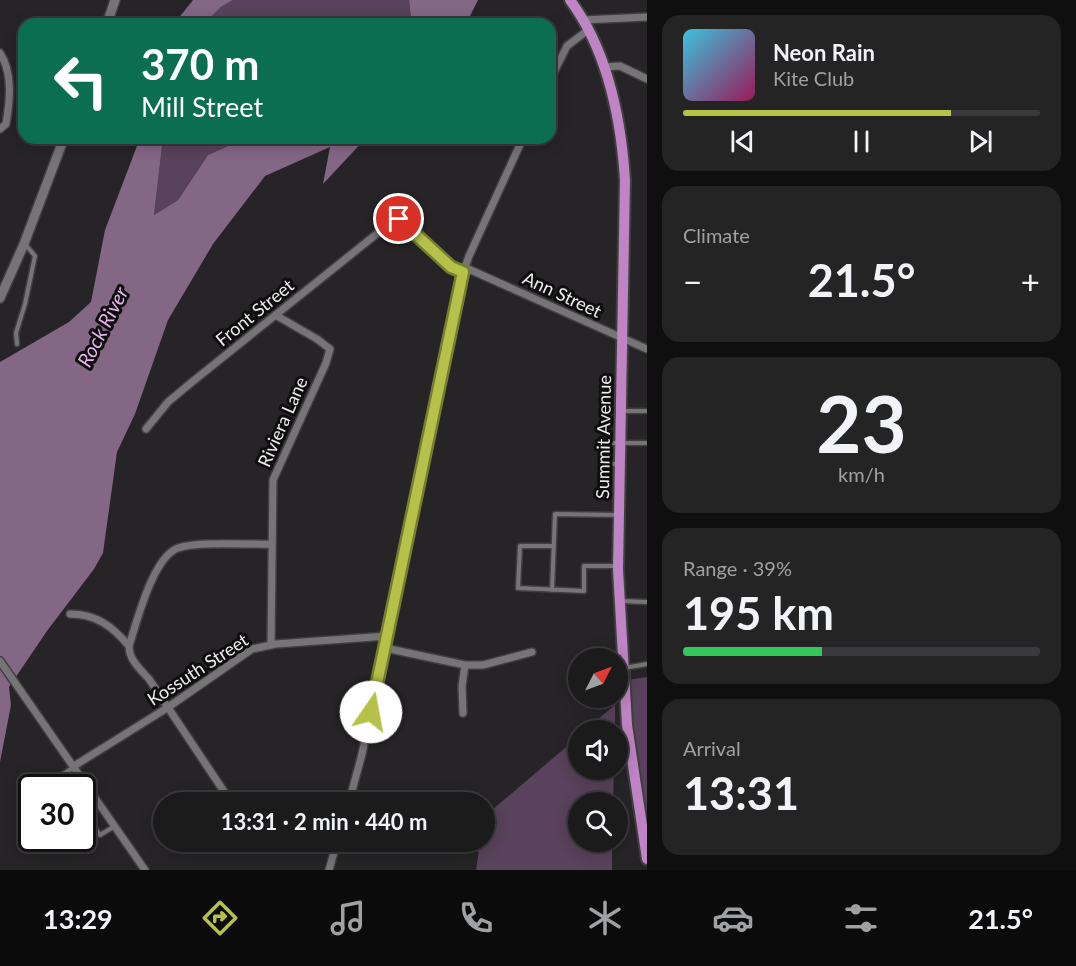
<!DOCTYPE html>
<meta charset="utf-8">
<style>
body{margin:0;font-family:Lato,sans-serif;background:#252425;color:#f1f3f6;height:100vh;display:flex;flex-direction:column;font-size:22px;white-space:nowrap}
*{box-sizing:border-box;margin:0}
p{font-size:20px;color:#a0a1a3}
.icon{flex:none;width:33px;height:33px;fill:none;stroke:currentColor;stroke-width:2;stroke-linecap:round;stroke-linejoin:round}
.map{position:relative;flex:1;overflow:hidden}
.sheet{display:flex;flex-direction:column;gap:15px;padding:15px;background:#0f0f0f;width:429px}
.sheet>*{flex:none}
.guide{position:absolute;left:18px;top:18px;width:538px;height:126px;border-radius:18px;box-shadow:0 3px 15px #0003,0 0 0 2px #3a393b;background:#0b6e4f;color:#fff;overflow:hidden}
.needle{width:39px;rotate:48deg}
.controls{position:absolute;left:568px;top:648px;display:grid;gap:12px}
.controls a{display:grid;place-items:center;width:60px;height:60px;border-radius:50%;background:#1c1b1c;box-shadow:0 3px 15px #0003,0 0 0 2px #3a393b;font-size:30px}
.speed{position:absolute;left:18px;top:774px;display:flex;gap:12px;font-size:30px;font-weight:700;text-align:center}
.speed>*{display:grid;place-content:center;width:78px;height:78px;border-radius:50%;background:#1c1b1c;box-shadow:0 3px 15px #0003,0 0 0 2px #3a393b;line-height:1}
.speed .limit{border:3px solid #111;border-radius:9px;background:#fff;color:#111}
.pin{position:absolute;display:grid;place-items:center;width:51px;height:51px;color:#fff;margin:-26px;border:3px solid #fff;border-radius:50%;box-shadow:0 2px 6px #0007}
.me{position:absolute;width:66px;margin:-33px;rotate:12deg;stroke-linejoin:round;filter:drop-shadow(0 0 4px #0008)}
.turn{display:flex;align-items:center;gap:21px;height:126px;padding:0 24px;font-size:27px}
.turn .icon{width:78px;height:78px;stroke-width:2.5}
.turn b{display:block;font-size:42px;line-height:51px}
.big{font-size:45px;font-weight:700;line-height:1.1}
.sheet .card{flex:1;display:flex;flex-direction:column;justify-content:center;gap:9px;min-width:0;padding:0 21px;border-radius:18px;background:#252425}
.sheet .dial{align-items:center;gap:0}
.dial b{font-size:78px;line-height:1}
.song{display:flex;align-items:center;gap:18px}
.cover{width:72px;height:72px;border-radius:9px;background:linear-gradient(135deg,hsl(190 70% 55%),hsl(330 70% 35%))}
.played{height:6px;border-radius:3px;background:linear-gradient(90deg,#b6c149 75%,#3a393b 75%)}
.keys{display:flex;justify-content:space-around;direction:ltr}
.heat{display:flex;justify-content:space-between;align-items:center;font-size:33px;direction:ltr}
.charge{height:9px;border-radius:4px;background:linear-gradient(90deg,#34c759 39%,#3a393b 0)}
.trip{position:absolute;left:153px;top:792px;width:342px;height:60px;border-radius:30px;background:#1c1b1c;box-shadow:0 3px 15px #0003,0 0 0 2px #3a393b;font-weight:700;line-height:60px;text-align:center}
.tabs{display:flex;height:96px;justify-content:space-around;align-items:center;background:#0b0b0b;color:#a0a1a3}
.tabs .icon{width:42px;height:42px}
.tabs .current{color:#b6c149}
.tabs b{font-size:27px;color:#f1f3f6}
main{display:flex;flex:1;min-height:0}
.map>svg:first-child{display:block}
</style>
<main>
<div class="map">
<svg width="647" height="870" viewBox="0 0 647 870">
<rect width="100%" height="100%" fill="#262426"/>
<path fill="#59425b" d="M233 0H409L411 18 408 24H204L221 7Z
M163 138H246L208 155 178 200 154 215Z
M647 677V840L633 749 628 680Z
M615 705V730H585Z
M579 736V770H614L613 802H579V842H612V870H476L480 842H484L485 816Z"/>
<path fill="#846685" d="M193 0H233L221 7 204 24H174Z
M409 0H478L466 24H408L411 18Z
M140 138H163L154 215 178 200 208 155 246 138H366L323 184 330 147 265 176 213 244 168 320 135 414 117 452 103 553 94 569 47 631 9 687 11 705 0 762V362L69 322 91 302 105 230Z"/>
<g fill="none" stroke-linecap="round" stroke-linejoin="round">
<g stroke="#403f40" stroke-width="7">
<path id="service" d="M17 344 16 333 25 304 35 256 25 244
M622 411H647
M619 464H607L604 461 605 444 608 443H647
M554 546H520L518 588 584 591V566H618
M552 590 555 514 619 515
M621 601 647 602
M624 668 647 664
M66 788 59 777 74 767
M82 810 100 835 115 826"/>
</g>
<g stroke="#403f40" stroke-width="10">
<path id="minor" d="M583 20 647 17
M0 53C13 73 10 101 6 124L0 129
M604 67 620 66 647 79
M550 80 567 46 588 30
M464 267 647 349
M146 429 168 402 192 382 394 220 399 219 451 267 463 272
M70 614C96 614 112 626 129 646
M271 645 273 480 326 363 330 349 317 339 277 316
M385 648 465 665H483L532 652
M0 661 145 870
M463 713 462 686 465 665
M74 766 167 708 252 649 276 644 387 636
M231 802 149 679C140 669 129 660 129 646 137 621 153 557 178 548 198 541 248 545 272 544
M349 802 362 754 458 288 469 256 523 138
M329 870 337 842"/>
</g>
<g stroke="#403f40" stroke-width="12">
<path id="tertiary" d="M107 24 115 0
M0 298 24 244 64 138"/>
</g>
<g stroke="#403f40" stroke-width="14">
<path id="primary" d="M570 0C608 51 621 118 625 180L618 570 627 725 647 859"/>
</g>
<use href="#service" stroke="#767476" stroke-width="4"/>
<use href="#minor" stroke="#767476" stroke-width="7"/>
<use href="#tertiary" stroke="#767476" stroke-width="9"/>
<use href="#primary" stroke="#bf84c3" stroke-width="10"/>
</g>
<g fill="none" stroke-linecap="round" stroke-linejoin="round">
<g stroke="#767d2f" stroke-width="15">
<path id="route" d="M371 712 463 272 451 267 399 219"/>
</g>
<use href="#route" stroke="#b6c149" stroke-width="10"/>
</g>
<g text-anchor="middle" stroke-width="6" stroke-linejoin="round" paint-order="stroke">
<g font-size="18" fill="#eeedee" stroke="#0f0e0f">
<text transform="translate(562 295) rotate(25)" y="6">Ann Street</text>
<text transform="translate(255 313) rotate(-39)" y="6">Front Street</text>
<text transform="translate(283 422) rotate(-66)" y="6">Riviera Lane</text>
<text transform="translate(604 437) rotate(-89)" y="6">Summit Avenue</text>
<text transform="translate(198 670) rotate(-33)" y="6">Kossuth Street</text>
</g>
<g font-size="20" font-style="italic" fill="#e5b5e9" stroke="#0f0e0f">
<text transform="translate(103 327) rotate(-63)" y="7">Rock River</text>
</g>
</g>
</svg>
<div class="controls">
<a><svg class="needle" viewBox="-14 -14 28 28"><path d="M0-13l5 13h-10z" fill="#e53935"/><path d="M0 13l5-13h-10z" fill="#a0a1a3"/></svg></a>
<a><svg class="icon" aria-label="sound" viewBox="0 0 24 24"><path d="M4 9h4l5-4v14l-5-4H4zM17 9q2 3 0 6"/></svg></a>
<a><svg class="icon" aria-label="search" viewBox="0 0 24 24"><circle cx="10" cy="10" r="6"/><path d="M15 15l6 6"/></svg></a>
</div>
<div class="speed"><div class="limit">30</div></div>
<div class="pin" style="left:399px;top:219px;background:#d93025"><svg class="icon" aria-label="arrive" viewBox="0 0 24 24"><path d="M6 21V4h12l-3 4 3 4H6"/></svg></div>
<svg class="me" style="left:371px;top:712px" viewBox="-20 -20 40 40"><circle r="19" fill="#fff"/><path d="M0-13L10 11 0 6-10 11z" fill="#b6c149"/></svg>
<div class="trip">13:31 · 2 min · 440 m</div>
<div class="guide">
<div class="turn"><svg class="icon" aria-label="left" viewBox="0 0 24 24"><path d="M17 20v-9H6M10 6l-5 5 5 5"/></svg><div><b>370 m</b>Mill Street</div></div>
</div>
</div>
<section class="sheet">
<div class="card">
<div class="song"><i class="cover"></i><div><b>Neon Rain</b><p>Kite Club</p></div></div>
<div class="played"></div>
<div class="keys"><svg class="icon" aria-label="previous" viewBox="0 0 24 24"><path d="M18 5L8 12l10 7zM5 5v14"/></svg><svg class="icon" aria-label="pause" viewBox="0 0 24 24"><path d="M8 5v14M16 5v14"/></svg><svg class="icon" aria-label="next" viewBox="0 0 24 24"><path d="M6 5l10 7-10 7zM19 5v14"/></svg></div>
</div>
<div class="card"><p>Climate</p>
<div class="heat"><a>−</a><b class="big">21.5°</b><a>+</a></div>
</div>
<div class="card dial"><b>23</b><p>km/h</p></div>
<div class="card"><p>Range · 39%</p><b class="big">195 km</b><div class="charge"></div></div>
<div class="card"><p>Arrival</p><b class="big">13:31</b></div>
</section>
</main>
<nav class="tabs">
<b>13:29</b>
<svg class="icon current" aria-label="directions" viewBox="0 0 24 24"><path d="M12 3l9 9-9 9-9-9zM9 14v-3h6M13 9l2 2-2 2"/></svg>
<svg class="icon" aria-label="music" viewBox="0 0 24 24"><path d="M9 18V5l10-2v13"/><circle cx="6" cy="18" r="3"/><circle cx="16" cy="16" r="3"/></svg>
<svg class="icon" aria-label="phone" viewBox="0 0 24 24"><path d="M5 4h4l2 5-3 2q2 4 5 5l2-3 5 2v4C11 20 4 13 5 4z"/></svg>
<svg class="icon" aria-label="climate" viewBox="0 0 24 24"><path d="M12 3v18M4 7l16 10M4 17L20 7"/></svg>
<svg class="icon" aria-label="car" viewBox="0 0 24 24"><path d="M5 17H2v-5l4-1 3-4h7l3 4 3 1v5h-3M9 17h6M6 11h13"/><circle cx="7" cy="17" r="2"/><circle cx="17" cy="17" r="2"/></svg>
<svg class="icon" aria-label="filters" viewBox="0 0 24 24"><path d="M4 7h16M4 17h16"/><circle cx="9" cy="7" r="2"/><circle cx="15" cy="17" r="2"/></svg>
<b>21.5°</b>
</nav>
